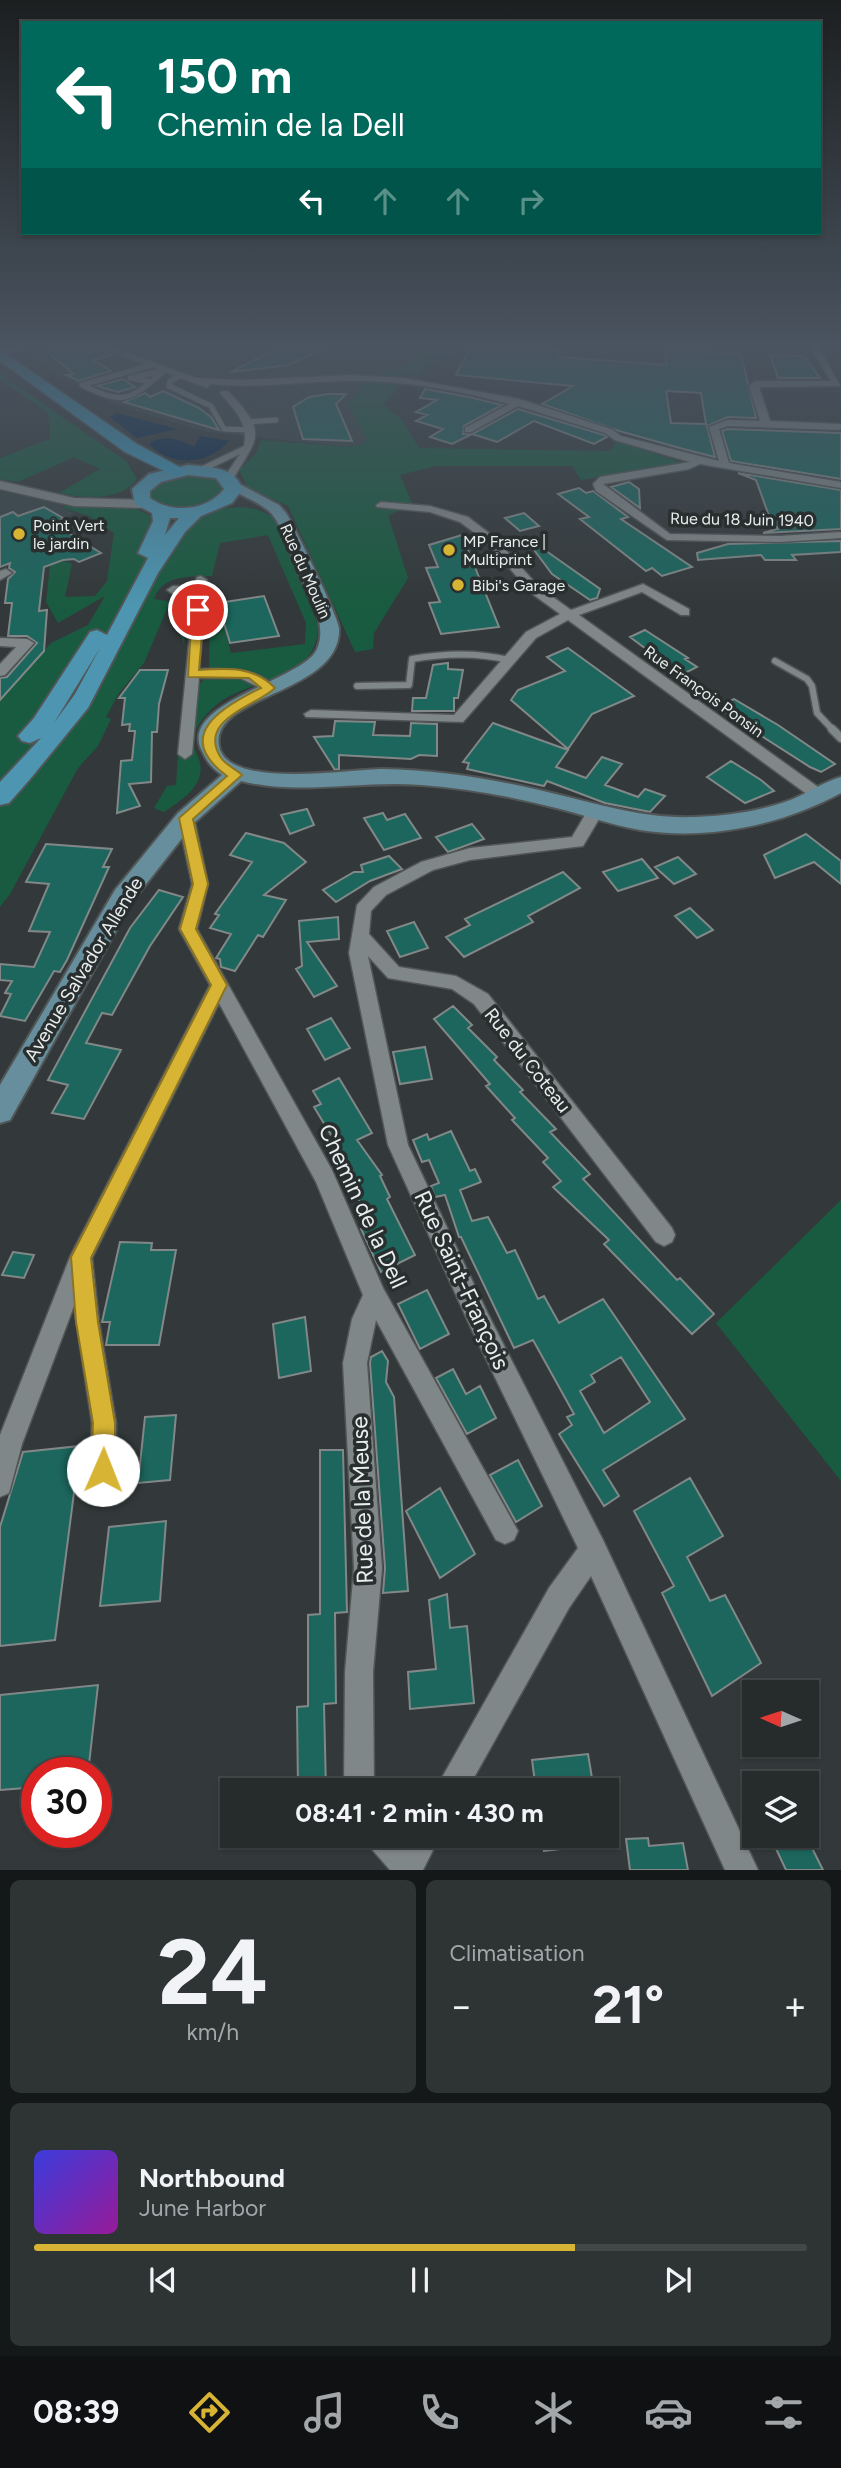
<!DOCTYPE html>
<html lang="fr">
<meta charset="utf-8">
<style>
body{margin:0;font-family:Figtree,sans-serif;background:#2e3334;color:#f1f3f6;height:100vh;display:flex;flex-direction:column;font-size:26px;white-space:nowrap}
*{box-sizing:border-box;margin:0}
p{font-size:23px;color:#a4a7a9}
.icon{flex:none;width:38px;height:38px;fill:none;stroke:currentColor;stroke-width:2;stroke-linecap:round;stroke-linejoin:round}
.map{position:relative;height:1870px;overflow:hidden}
.side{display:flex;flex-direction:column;gap:10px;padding:10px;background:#151818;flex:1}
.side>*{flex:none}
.top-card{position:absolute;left:21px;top:21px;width:800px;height:214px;border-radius:0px;box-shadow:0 2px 5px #0004,0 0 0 2px #424748;background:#00695c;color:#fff;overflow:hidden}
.needle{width:46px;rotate:273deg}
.buttons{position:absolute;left:742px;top:1680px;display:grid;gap:14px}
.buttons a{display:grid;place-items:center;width:77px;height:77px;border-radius:0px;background:#262b2c;box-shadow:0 2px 5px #0004,0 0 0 2px #424748;font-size:35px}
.speed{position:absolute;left:21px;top:1757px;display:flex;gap:14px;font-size:35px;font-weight:700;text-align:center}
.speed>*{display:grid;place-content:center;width:91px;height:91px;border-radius:50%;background:#262b2c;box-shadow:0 2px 5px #0004,0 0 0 2px #424748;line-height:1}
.speed .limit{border:10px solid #d22;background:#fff;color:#111}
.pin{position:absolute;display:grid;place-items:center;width:60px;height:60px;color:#fff;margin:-30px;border:4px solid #fff;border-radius:50%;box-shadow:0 2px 7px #0007}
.me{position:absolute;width:77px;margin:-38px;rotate:1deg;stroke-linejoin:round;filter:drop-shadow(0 0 5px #0008)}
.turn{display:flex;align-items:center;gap:24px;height:147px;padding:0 21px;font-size:32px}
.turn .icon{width:91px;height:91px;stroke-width:2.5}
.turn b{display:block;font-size:49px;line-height:60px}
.lanes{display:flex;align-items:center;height:66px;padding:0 21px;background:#0003;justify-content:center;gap:35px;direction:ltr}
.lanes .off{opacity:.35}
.big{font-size:52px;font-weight:700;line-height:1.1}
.side .card{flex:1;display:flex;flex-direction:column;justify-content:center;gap:10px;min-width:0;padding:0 24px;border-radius:10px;background:#2e3334}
.side .dial{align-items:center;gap:0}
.dial b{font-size:91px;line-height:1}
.song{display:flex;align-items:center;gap:21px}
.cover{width:84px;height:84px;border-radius:10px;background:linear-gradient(135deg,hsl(240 70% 55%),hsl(300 70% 35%))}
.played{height:7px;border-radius:4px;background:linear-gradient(90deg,#d7b434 70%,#424748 70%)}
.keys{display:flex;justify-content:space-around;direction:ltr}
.heat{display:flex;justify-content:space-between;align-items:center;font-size:38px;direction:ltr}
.side .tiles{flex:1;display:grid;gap:10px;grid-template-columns:1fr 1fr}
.card:last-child{grid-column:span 2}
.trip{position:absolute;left:220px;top:1778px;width:399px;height:70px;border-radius:0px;background:#262b2c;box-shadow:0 2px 5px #0004,0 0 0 2px #424748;font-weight:700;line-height:70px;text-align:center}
.tabs{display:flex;height:112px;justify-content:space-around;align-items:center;background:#0f1112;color:#a4a7a9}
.tabs .icon{width:49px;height:49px}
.tabs .on{color:#d7b434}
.tabs b{font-size:32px;color:#f1f3f6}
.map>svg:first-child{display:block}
</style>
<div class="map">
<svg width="841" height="1870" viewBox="0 0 841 1870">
<rect width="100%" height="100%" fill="#33393a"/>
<path fill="#394547" d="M48 344H438L396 368 363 380 362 387 348 404 367 440 360 445 348 447 206 432 114 404 72 383 25 353Z
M0 491 65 505 61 507 75 514 34 531 0 567Z"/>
<path fill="#195b40" d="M438 344H472L427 366 415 379H412L413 375 378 376 376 381 400 384 384 404 402 420 419 448 610 451 617 441 680 462 678 465 581 480 572 466H435L400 475 413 505 388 515 408 578 374 633 373 649 355 652 288 506 248 488 239 470 256 453 261 440 348 447 361 445 367 440 348 404 362 387 363 380 397 368Z
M0 374 126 461 137 479C121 502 83 498 59 493L100 469 74 457 18 482 0 479V458L50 439 48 413 0 379Z
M189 474C202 476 220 474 225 489L213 497 215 500C195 508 172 512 153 499L150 493C158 478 174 477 189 474Z
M68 504 136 509 151 516 148 537 178 540C185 533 191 521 201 516 223 505 253 503 274 518L318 625C319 683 247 677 215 706 205 715 193 728 193 743 193 749 199 756 200 763 205 786 180 801 164 812L154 808 167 786 176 785 178 755 185 754 197 688 209 673 210 604 218 603 231 653 305 644 306 623 268 535 220 543 212 576C189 577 163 574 154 599L187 604 184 645 170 602 144 663 119 693 106 717 111 719 98 746 78 768 10 894 0 907V699L51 643 88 625 105 596 58 623 46 602 50 565 62 560 72 564 65 597 95 596 107 581 114 533 89 516 63 508Z
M841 1200V1481L716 1323Z"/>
<path fill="#08294b" d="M117 413 177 429 137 438 110 417Z
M200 436 229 441C208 465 172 468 149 444 164 433 179 440 194 447Z"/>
<path fill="#1c665d" stroke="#818887" stroke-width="2" fill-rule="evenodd" d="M61 344H89L113 355 93 360 111 371 79 381 66 375 74 374 45 350Z
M285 344H335L288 365 231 372Z
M472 344 561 350 558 357 666 365 665 344H708L709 353 741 354 756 418 728 417 707 426 715 457 687 450 619 431 542 404 573 386 456 375ZM666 391 701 393 706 424 671 423Z
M770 355 804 356 820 378H778Z
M123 379 135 387 118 392 97 386Z
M425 389 469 397 502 405 464 426 463 434H472L452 444 430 437 443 429 416 421 427 415 416 412 437 400 420 398Z
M163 391 199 408 211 417 219 430 124 402 145 393 150 397Z
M328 394H346L336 404 352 441 303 439 293 407 309 397Z
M518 409 604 435 607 437 594 444 534 421 497 442 472 434Z
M728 429 841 433V479L731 461 722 431Z
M738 473 841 490V529L763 533 784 527H773L756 480Z
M629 482 639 489 640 508 611 487Z
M579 488 586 493 593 491 628 517 621 519 692 567 662 576 652 568 646 571 580 519 589 517 558 494Z
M44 507 63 518 54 524 101 553 79 562 74 559 63 560 44 567 39 611 47 610 44 651 0 700V678L7 677 37 643 27 636H8L12 603H5L8 579 15 572 9 568 10 563 0 567V517L13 512 18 516Z
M524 513 539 526 520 531 505 518Z
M462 535 499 627 441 634 429 603 440 602 426 568 438 567 429 545Z
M532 541 600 589 597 598 590 600 552 574 529 543Z
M841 541V552L792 555 796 560H765L761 555 698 560 697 553 728 544Z
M264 596 279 636 230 643 218 603Z
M645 630 688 658 685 659 697 667 681 675 630 637Z
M568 648 634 696 592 714 568 749 511 700 518 690 565 671 547 657Z
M448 663V669L463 670 458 698H454V711H412L413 698H426L433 665Z
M140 670H168L159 704 157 732H152L151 782 129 784 140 806 117 813 121 761 132 760 135 731H129L130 724 122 725 125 698H119Z
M734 699 778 725 835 764 821 772 810 767 716 707Z
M335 721 375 722 373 735 410 736 411 723 437 724V756L419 755 411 759 339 755V769L335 770 314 737 333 736Z
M493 723 568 750 556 767 586 778 602 757 622 764 605 785 638 797 645 789 665 796 650 812 605 803 547 781 544 786 467 769 469 763 463 762Z
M731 761 761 780 774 791 745 803 707 777Z
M307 809 314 825 290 834 281 815Z
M383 813 387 820 405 814 421 838 384 850 364 818Z
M472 824 484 839 448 852 436 837Z
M246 833 284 843 306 862 264 895 286 900 263 937 258 935 235 971 221 967 220 959 216 958 231 934 210 928 219 915 215 914 252 862 230 855Z
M806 834 841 861V884L814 862 775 878 764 855Z
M46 844 112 849 103 867H109L67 960 60 972 54 971 25 1021 0 1016 11 994 5 993 12 981 0 980V964L34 967 50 932 29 931 49 884 26 882Z
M389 856 402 869 370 881 336 902 323 890 354 872H363L361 865Z
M678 857 696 874 674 884 655 867Z
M642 859 658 878 618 891 603 872Z
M563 872 580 888 528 916 533 922 464 957 446 937 470 925 465 919Z
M159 890 183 897 150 946 112 1015 102 1013 86 1043 121 1050 84 1119 52 1113 68 1085 48 1080 130 928Z
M690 908 694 912 713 930 697 938 675 916Z
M338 917 339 939 307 942 337 986 314 997 296 969 302 966 299 921Z
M414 922 428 948 400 957 387 931Z
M453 1006 472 1025 468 1028 497 1057 494 1060 523 1090 520 1092 556 1129 550 1132 590 1174 583 1179 677 1280 680 1278 714 1314 692 1334 604 1244 609 1240 553 1187 561 1181 543 1162 548 1158 512 1120 515 1118 486 1086 490 1084 434 1019Z
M331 1018 350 1048 325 1060 307 1029Z
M425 1047 432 1079 400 1084 393 1052Z
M339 1078 372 1133 357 1140 382 1175 380 1176 390 1197 387 1199 415 1255 381 1272 361 1229 371 1224 347 1177 354 1173 314 1107 321 1104 313 1091Z
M451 1131 470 1171 475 1169 481 1182 460 1190 472 1221 488 1217 507 1253 515 1250 538 1299 544 1296 559 1323 603 1299 685 1419 603 1470 619 1496 604 1506 559 1434 572 1425 567 1417 574 1414 533 1340 514 1348 461 1237H459L445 1195 435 1197 431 1186 439 1183 429 1160 422 1162 413 1140 427 1134 429 1140ZM621 1357 650 1402 604 1433 580 1391 595 1382 591 1375Z
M120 1242 152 1243 151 1250H176L159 1345H106L110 1322H102Z
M13 1252 34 1255 24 1278 2 1275Z
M427 1290 449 1334 420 1349 398 1304Z
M305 1317 311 1371 279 1378 273 1324Z
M382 1351 388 1361 386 1382 394 1397 408 1591 383 1593 385 1568 370 1363 371 1357Z
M453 1369 466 1394 480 1386 496 1418 467 1434 436 1378Z
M176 1415 170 1480 138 1483 145 1417Z
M80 1446 55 1640 0 1646V1527L23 1452Z
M320 1450H343L347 1612 335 1613 336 1703 324 1704 326 1790H298L297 1707 308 1706V1615L320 1614Z
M518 1460 542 1506 516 1522 490 1475Z
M690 1478 723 1536 687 1557 710 1601 725 1595 761 1663 712 1696 662 1593 674 1586 634 1511Z
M440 1488 475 1554 440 1578 406 1511Z
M166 1521 160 1601 100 1606 109 1527Z
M447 1594 450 1628 467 1626 474 1703 410 1709 408 1672 436 1669 429 1600Z
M98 1685 88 1773H37V1787L0 1790V1695Z
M588 1754 594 1790H536L532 1760Z
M542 1836H586L587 1846 544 1851Z
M770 1836H806L823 1870H786Z
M648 1838 649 1846 683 1843 688 1870H630L626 1839Z"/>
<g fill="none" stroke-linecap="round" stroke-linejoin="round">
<g stroke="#515556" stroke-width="7">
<path id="service-far2" d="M182 375 170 381 169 386 211 406 224 429 250 430
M147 381 130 378 165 370C130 400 125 406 82 385L152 365
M247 422 276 420"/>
</g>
<g stroke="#515556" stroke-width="9">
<path id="service-far1" d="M775 661 807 679 812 686 817 713 834 731
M357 686 409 685 412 659C445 653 476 652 509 660"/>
</g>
<g stroke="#515556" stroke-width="11">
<path id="service" d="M832 729 841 738"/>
</g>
<g stroke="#515556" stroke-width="3">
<path id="minor" d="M92 344H104L196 378 241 380 352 375 404 378 519 399 611 429 621 436 719 461 709 427 728 420 760 421 749 386 755 381H831L809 344H817L840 386 759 387 770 421 841 424V430L728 426 719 429 729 463 841 482V488L700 464 689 469 603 484 670 534 780 536 841 532V538L780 542 667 540 596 491 593 484 600 477 690 462 615 440 605 433 518 406 471 432H465V428L509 404C457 390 404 380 350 381 304 381 257 389 211 384L207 388Z
M222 391H228C270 435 257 437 232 481L228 482 223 479 240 454 203 472 194 470 244 446C249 423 234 409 220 393Z
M381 502 430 506 468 517 494 537 539 587 571 610 643 584 689 609V615H681L642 592 579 615 825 792 828 796 825 800H815L568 620 536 638 463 722 306 717 304 714 311 710 454 715 526 632 560 614 531 593 486 541 460 522 430 512 377 507 376 505Z
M6 569 12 573 0 580V571Z
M201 576 207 580 199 669C226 668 257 667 276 688L269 692 240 678H199L192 754 185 759 178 754 194 593 173 594 167 590 173 586H194L197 577Z
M0 638 27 639 34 643 5 675 0 676V664L16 647 0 646Z
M594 809 602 814 583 846 470 860 433 870 386 895 371 911 369 934 399 967 456 976 488 994 672 1228 675 1235 672 1242 664 1246 656 1242 474 1004 452 989 388 978 368 956 408 1145 487 1312 603 1540 758 1870H725L591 1576 569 1608 467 1790H435L549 1588 578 1548 471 1328 388 1145 349 953 357 905 374 887 421 862 470 848 572 837 588 810Z
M186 813 194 818 208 884 197 929 332 1170 383 1288 518 1531 514 1540 505 1544 496 1540 376 1320 367 1363 382 1568 373 1672 374 1790H344L345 1672 354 1568 343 1363 352 1319 363 1295 316 1182 219 1003 92 1258 99 1322 116 1423V1470L112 1479 103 1483 94 1479 90 1470 92 1423 74 1306 22 1444 9 1493 0 1497V1435L70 1257 210 985 179 929 192 884 178 818Z
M365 1836H403L406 1838 407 1836H440L423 1870H390L370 1847Z"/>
</g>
<g stroke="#515556" stroke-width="3">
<path id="tertiary" d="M0 481 74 498 146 500 153 504 146 508 74 506 0 489Z"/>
</g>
<g stroke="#515556" stroke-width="4">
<path id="secondary" d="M20 344H40L0 357V349Z
M232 480 279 505 286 513C295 527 338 616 339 628 342 694 210 694 219 746 227 790 350 769 383 769 435 770 488 778 539 790 592 802 640 819 695 817 728 816 762 811 793 799 809 792 824 782 841 777V793C782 825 707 841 640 830 610 825 582 814 552 807 509 796 465 788 421 785 361 780 299 796 241 781L194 823 132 902 10 1120 0 1123V1085L115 890 178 813 222 775C212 768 207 762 202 751 176 703 304 680 317 649 328 623 309 597 299 574 292 558 281 521 269 511 257 501 240 495 227 487L225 484Z"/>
</g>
<g stroke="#515556" stroke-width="4">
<path id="primary" d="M188 465C207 467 237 466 242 490L232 503 201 516 185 532 158 573 88 708 31 778 9 803 0 805V782L41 738 30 743 22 741 18 736 34 718 90 632 97 630 107 635 148 558 138 553 153 521 152 513 135 504 132 489 149 474ZM188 475 216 478 224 489C207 511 172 514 150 498V491L161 482ZM170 518H179L165 535ZM100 648 75 694 54 723Z"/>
</g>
<g stroke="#515556" stroke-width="3">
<path id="trunk" d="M0 350 137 444 187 471 178 476 172 475 125 452 0 361Z"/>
</g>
<use href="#service-far2" stroke="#808788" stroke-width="5"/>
<use href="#service-far1" stroke="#808788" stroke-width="6"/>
<use href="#service" stroke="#808788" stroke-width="8"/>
<use href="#minor" fill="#808788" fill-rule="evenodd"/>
<use href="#tertiary" fill="#808788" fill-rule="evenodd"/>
<use href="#secondary" fill="#668e9c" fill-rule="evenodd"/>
<use href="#primary" fill="#4d95b0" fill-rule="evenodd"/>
<use href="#trunk" fill="#3c9abe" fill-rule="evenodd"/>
</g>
<linearGradient id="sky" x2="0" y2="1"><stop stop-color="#1c1f20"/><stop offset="0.57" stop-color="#4a5460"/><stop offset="1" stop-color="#4a5460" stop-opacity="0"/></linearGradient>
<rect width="841" height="606" fill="url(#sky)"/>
<path fill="#d7b434" stroke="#8c7522" stroke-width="2" d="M198 607 204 610 199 670C227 668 254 666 275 688 257 706 196 719 221 758 226 765 236 769 242 775L193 819 208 884 196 929 227 985 91 1258 98 1322 115 1423V1470L111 1479 103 1482 95 1479 91 1470 93 1423 76 1322 71 1257 211 985 180 929 193 884 179 818 227 776C172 736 222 707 261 688L249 678 188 677 192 610Z"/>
<g fill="#d7b434" stroke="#292f2f" stroke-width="2.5">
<circle cx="19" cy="534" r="7"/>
<circle cx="449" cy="550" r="7"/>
<circle cx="458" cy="585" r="7"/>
</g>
<g text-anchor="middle" stroke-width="7" stroke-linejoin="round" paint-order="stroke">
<g font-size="16" fill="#e9eded" stroke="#292f2f">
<text transform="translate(742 519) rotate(1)" y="6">Rue du 18 Juin 1940</text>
<text transform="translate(306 571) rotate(66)" y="6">Rue du Moulin</text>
<text transform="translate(704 691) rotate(36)" y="6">Rue François Ponsin</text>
</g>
<g font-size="16" fill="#e9eded" stroke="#292f2f" text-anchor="start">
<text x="33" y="531">Point Vert<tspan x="33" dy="18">le jardin</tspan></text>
<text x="463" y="547">MP France |<tspan x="463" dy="18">Multiprint</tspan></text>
<text x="472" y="591">Bibi's Garage</text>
</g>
<g font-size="19" fill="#e9eded" stroke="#292f2f">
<text transform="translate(83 969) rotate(-59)" y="7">Avenue Salvador Allende</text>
<text transform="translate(528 1060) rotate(52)" y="7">Rue du Coteau</text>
</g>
<g font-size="23" fill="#e9eded" stroke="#292f2f">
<text transform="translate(363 1206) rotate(65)" y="8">Chemin de la Dell</text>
<text transform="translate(462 1280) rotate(65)" y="8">Rue Saint-François</text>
<text transform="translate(362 1500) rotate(-92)" y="8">Rue de la Meuse</text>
</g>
</g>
</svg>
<div class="buttons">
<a><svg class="needle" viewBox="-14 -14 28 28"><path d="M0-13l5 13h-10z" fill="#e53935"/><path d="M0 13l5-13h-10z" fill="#a4a7a9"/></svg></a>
<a><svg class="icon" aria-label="layers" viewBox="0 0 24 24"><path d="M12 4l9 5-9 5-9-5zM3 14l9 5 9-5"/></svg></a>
</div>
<div class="speed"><div class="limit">30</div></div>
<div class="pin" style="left:198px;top:610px;background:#d93025"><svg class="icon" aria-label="arrive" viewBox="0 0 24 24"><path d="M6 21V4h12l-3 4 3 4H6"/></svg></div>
<svg class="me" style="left:103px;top:1470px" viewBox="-20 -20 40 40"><circle r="19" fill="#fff"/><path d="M0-13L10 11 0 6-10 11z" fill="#d7b434"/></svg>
<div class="trip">08:41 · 2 min · 430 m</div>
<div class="top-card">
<div class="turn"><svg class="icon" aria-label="left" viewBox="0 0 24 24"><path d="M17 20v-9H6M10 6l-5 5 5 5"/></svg><div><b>150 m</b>Chemin de la Dell</div></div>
<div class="lanes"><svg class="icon" aria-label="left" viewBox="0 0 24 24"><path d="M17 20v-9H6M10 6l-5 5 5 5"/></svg><svg class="icon off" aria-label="ahead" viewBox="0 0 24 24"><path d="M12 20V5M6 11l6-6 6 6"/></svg><svg class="icon off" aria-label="ahead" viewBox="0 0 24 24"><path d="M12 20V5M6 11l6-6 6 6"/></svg><svg class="icon off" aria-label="right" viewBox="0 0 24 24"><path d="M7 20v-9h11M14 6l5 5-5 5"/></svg></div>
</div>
</div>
<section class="side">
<div class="tiles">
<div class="card dial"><b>24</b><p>km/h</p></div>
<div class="card"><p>Climatisation</p>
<div class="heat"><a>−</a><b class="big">21°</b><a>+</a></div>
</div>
<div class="card">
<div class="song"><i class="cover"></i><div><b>Northbound</b><p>June Harbor</p></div></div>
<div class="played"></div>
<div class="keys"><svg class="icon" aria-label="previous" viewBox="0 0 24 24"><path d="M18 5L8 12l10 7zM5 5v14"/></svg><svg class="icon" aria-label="pause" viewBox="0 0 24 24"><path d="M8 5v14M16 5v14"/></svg><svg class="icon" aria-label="next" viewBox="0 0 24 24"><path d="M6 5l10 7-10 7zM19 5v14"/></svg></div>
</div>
</div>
</section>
<nav class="tabs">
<b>08:39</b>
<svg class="icon on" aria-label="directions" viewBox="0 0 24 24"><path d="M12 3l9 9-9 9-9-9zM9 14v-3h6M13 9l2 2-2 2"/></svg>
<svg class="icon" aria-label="music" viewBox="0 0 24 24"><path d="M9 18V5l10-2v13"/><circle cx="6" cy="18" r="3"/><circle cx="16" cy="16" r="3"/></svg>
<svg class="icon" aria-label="phone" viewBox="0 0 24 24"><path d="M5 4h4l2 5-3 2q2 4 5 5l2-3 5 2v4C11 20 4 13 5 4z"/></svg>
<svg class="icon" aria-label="climate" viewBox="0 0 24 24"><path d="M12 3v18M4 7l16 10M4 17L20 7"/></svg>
<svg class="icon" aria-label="car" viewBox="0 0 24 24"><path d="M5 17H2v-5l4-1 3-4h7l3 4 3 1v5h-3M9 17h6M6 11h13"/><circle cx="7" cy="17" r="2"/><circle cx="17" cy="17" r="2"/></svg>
<svg class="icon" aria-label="filters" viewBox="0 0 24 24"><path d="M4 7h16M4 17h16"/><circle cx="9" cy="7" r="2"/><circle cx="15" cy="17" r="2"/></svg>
</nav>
